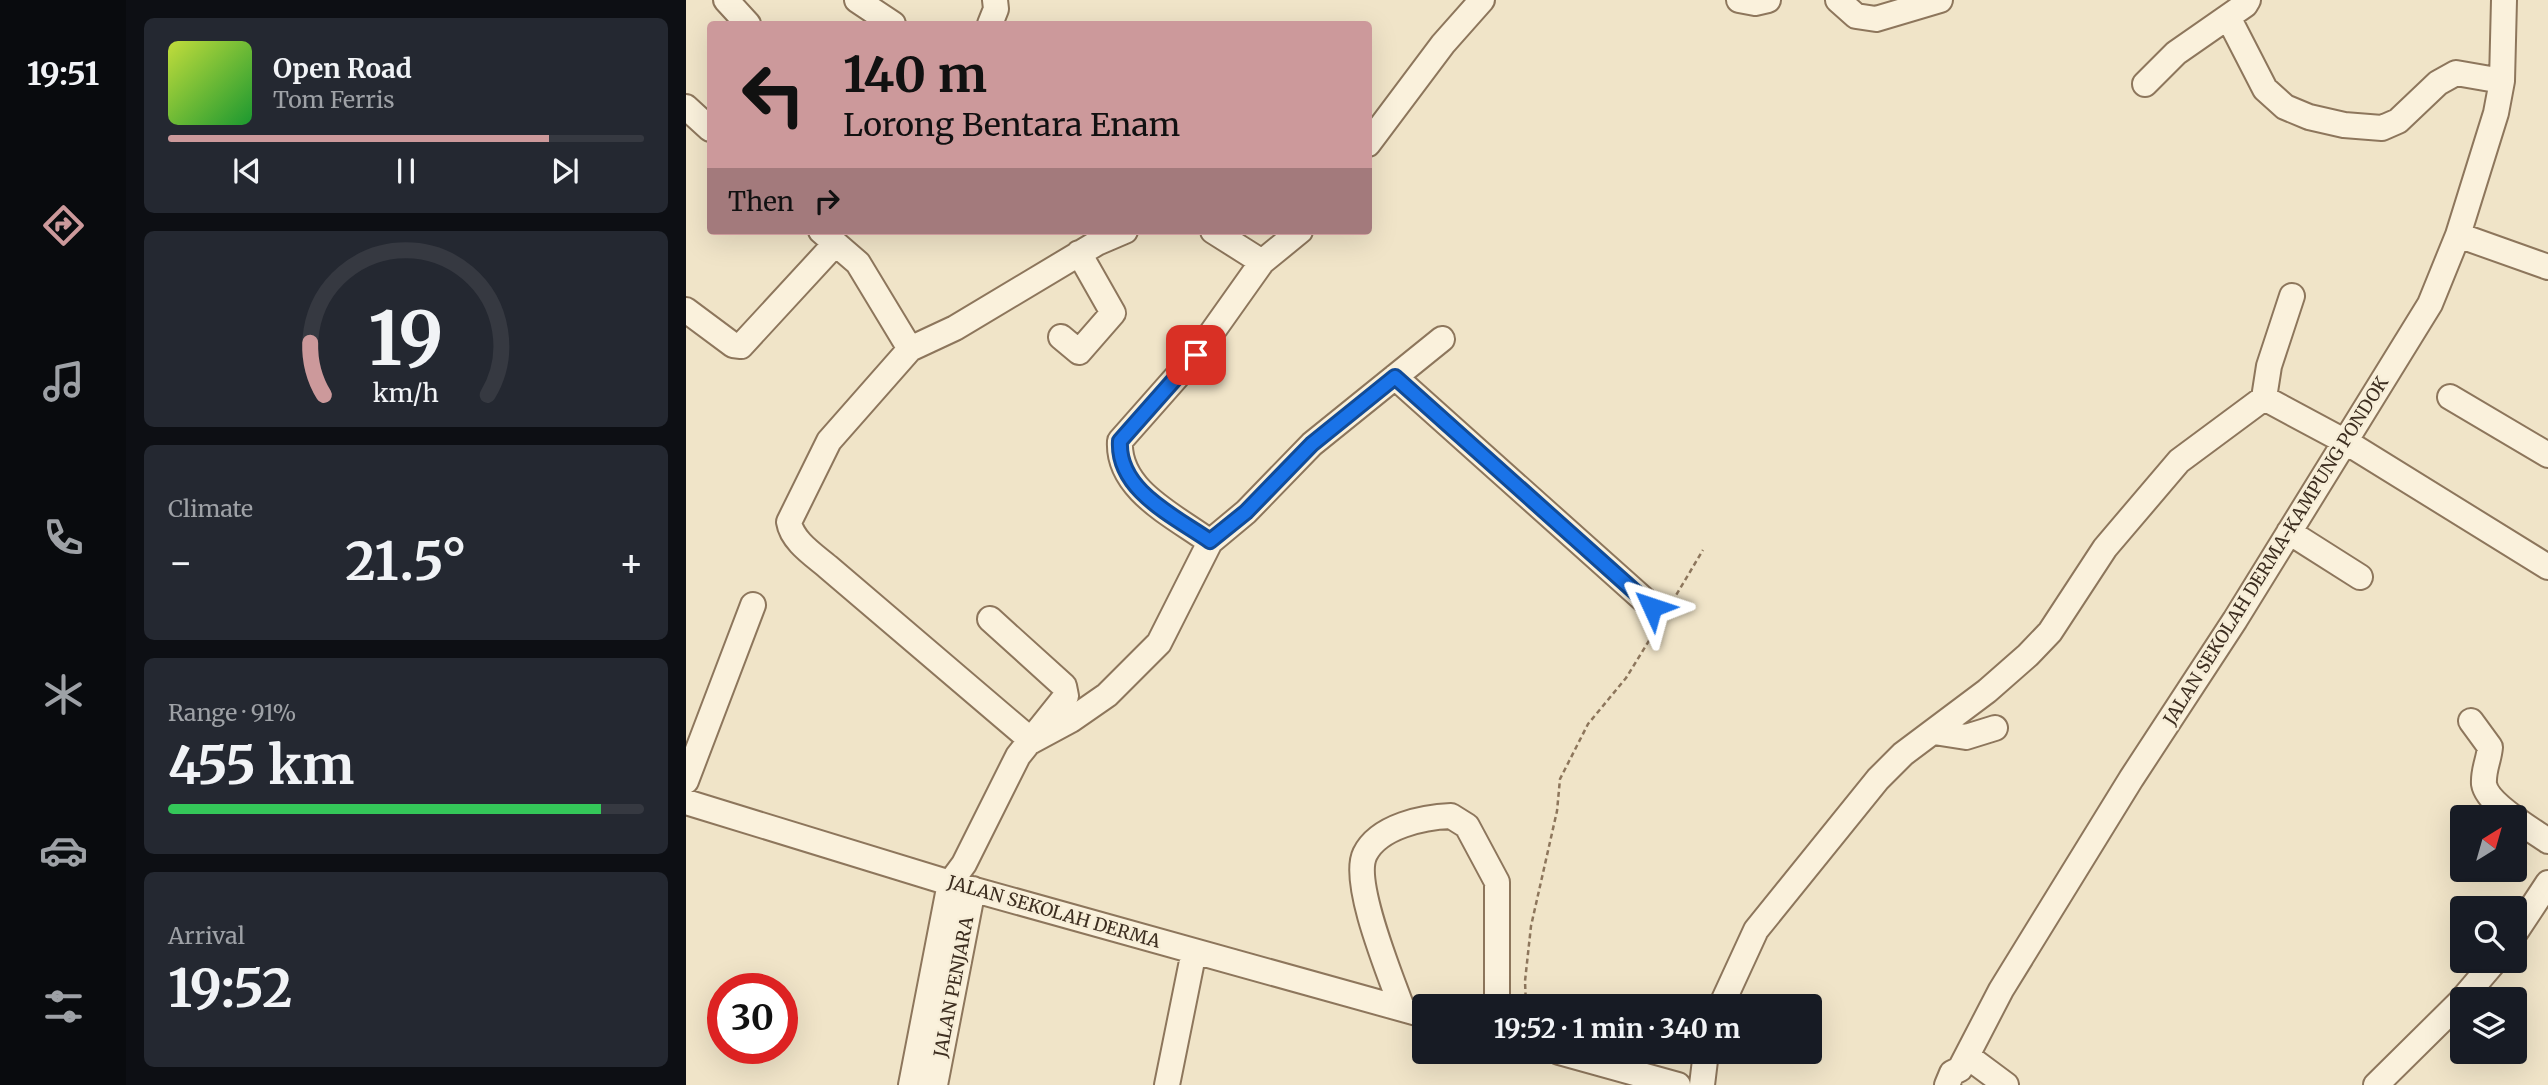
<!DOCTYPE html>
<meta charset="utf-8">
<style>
body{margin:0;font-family:Merriweather,serif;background:#242831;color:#f1f3f6;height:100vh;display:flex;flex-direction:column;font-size:26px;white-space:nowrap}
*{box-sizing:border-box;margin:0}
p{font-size:23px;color:#9ea1a6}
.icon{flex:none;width:38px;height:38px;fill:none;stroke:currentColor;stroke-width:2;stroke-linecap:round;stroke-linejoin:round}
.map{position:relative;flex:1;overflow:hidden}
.panel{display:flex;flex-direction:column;gap:18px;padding:18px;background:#0d0f14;width:560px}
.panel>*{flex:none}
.guide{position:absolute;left:21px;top:21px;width:665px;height:214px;border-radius:7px;box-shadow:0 7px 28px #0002;background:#cc999b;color:#111;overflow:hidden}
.needle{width:46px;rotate:37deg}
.tools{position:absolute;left:1764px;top:805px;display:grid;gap:14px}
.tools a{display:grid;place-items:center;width:77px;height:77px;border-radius:7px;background:#171b24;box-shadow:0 7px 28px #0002;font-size:35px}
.speed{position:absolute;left:21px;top:973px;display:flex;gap:14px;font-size:35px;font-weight:700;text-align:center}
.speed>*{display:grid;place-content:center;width:91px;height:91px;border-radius:50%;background:#171b24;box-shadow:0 7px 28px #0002;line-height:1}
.speed .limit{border:10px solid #d22;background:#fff;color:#111}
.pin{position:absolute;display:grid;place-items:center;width:60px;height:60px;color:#fff;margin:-30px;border-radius:14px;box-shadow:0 4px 10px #0006}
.me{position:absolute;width:77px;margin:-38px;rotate:312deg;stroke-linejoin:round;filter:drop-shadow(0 0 5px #0008)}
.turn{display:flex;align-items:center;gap:24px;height:147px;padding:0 21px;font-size:32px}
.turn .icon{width:91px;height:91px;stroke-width:2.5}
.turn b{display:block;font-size:49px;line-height:60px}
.then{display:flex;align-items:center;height:66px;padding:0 21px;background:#0003;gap:14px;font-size:26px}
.big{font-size:52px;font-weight:700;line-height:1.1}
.panel .card{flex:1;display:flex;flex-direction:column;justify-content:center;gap:10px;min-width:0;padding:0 24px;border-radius:10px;background:#242831}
.panel .dial{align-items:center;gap:0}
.dial svg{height:182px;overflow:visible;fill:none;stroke:#363941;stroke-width:7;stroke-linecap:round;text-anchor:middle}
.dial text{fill:#f1f3f6;stroke:none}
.song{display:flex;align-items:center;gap:21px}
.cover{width:84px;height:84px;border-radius:10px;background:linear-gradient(135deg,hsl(70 70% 55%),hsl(130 70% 35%))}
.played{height:7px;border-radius:4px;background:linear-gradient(90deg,#cc999b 80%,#363941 80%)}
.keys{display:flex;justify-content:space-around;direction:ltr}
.heat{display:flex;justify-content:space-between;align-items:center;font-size:38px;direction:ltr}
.charge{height:10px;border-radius:5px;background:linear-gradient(90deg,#34c759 91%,#363941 0)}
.trip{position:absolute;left:726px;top:994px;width:410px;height:70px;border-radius:7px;background:#171b24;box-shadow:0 7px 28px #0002;font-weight:700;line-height:70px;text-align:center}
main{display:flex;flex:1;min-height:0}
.dock{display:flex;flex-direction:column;width:126px;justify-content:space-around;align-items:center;background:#090b0e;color:#9ea1a6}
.dock .icon{width:49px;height:49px}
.dock .active{color:#cc999b}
.dock b{font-size:32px;color:#f1f3f6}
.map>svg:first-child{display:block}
</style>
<main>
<nav class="dock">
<b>19:51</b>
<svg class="icon active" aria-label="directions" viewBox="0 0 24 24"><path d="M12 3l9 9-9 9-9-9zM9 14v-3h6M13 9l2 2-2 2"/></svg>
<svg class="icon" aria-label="music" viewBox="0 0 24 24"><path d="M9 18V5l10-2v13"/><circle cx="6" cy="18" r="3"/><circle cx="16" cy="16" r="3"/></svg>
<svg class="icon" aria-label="phone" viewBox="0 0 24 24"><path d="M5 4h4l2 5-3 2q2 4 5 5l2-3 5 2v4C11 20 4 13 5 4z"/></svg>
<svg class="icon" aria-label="climate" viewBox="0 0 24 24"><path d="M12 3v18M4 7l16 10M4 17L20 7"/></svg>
<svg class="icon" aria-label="car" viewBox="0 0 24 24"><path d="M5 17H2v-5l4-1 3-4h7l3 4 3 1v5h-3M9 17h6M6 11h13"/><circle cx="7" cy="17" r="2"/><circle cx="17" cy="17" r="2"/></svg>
<svg class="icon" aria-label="filters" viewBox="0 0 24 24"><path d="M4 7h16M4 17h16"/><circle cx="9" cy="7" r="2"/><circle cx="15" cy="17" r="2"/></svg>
</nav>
<section class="panel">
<div class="card">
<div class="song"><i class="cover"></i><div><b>Open Road</b><p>Tom Ferris</p></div></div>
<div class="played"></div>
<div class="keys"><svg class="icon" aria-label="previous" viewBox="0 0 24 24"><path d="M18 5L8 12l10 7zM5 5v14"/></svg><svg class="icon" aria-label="pause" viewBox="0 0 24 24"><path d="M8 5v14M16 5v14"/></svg><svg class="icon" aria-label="next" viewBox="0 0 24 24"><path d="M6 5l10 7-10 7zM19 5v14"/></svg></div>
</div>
<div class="card dial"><svg viewBox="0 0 100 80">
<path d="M14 69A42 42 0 1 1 86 69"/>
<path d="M14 69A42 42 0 0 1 8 46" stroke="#cc999b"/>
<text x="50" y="56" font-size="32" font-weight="700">19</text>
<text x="50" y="72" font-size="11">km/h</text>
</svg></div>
<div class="card"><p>Climate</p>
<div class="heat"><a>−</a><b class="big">21.5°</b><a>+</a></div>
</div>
<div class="card"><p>Range · 91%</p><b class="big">455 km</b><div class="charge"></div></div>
<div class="card"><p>Arrival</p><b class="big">19:52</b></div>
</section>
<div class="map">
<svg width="1862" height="1085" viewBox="0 0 1862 1085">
<rect width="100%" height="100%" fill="#f0e4c8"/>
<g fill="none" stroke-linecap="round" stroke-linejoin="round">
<g stroke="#8d765c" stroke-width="28">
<path id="minor" d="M40 0 62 24
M171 0 207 24
M1053 0 1069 3 1082 0
M1152 0 1170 16 1190 19 1254 0
M1542 17 1579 89 1599 107 1623 117 1658 125 1696 128 1712 121 1752 83 1770 73 1816 81
M304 24 310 9 309 0
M1459 84 1490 53 1559 5 1562 0
M0 107 24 129
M682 144 757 44 796 0
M135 231 172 263 224 349
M527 231 576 262
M1772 235 1862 267
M0 310 47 345 55 346 149 244
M375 337 393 352 427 313 393 253
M709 377 966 607
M1764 397 1862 455
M1578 398 1660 442 1862 567
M1603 532 1674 577
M524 542C489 516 431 490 434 441L510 355 576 262 614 231
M1785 721 1804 747C1803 760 1797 770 1798 784 1801 804 1845 829 1862 841
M1248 732 1280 737 1309 728
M346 741 142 567C128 555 106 541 103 522L143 441 224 349 269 328 411 243 439 231
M346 741 385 720 421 695 473 643 524 542 560 512 626 444 756 339
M0 781 67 605
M0 802 264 883 738 1015
M1829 933 1862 883
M1035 1006 1070 930 1192 779 1217 754 1301 691 1342 655 1364 632 1419 548 1493 461 1578 398 1583 366 1606 296
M716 1008C705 977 665 882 679 854 693 826 738 817 765 816L781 826 811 882V1006
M873 1052 992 1085
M1281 1056 1320 1085
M225 1085 264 883 278 864 332 756 380 696 378 686 304 619
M249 1085 287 889
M481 1085 508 951
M1016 1085 1020 1052
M1261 1085 1266 1073 1274 1069 1315 990 1445 779 1549 620 1744 304 1772 235 1810 113 1816 81 1818 0
M1690 1085 1774 1002 1809 961"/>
</g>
<path stroke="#8d765c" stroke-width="2.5" stroke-dasharray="5 3.5" stroke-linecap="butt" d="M986 602 1017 550
M840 1006 839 981 845 926 871 811 874 779 902 724 940 678 972 626"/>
<use href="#minor" stroke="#faf1dc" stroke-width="24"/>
</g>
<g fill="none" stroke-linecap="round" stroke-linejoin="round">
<g stroke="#114b97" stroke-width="18">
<path id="route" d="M510 355 434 441C431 490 488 516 524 541L560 512 626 444 709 377 966 607"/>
</g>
<use href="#route" stroke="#1a73e8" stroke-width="12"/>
</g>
<g text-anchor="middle" stroke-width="5" stroke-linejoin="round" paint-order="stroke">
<g font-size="18" fill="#3d2e20" stroke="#f7eed8">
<text transform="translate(1590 551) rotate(-58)" y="6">JALAN SEKOLAH DERMA-KAMPUNG PONDOK</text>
<text transform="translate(368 912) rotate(16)" y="6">JALAN SEKOLAH DERMA</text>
<text transform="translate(268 987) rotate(-79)" y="6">JALAN PENJARA</text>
</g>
</g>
</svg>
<div class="tools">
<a><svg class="needle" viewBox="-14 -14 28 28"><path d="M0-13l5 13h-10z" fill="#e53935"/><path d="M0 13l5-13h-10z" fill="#9ea1a6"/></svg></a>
<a><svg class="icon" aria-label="search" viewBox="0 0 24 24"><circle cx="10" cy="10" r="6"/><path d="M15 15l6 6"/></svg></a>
<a><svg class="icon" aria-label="layers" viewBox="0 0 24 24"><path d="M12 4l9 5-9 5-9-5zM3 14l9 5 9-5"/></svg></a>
</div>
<div class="speed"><div class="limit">30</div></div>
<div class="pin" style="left:510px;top:355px;background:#d93025"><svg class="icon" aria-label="arrive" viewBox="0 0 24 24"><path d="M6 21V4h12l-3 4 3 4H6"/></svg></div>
<svg class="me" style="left:966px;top:607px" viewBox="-20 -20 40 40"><path d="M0-17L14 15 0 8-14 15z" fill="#1a73e8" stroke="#fff" stroke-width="4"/></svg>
<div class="trip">19:52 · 1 min · 340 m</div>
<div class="guide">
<div class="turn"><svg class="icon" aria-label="left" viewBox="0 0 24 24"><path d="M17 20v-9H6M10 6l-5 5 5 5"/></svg><div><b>140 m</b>Lorong Bentara Enam</div></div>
<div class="then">Then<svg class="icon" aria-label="right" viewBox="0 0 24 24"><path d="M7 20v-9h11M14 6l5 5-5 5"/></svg></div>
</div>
</div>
</main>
